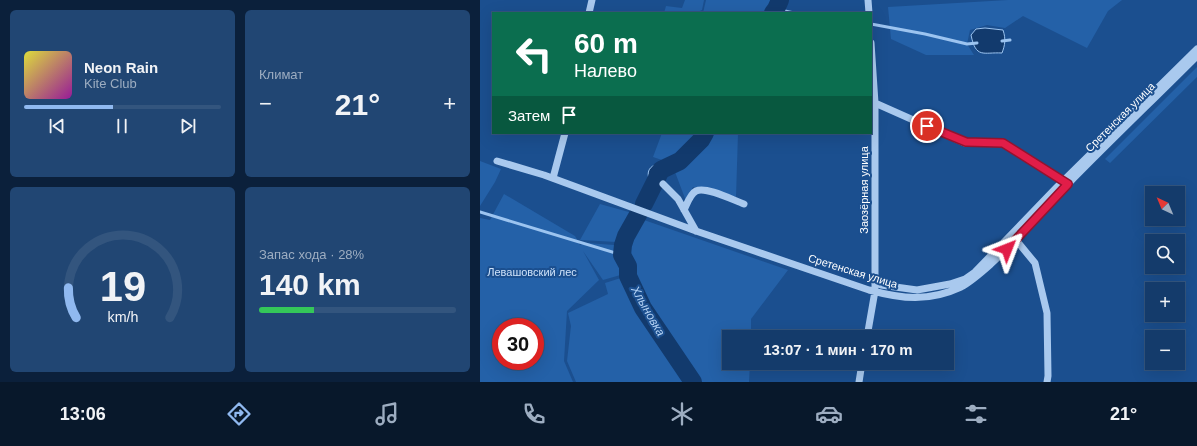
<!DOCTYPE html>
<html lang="ru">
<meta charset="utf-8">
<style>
body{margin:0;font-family:Arial,sans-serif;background:#214673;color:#f1f3f6;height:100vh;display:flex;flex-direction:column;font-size:15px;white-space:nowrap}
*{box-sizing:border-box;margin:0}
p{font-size:13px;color:#9dadc1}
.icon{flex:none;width:22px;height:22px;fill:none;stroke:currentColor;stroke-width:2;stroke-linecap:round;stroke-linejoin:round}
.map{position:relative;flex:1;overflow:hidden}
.details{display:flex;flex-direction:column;gap:10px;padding:10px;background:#0b203b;width:480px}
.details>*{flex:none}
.guide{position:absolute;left:12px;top:12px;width:380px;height:122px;border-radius:0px;box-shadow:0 4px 16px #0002,0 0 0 1px #33557e;background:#0b6e4f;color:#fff;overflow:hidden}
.needle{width:26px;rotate:316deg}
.tools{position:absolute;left:665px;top:186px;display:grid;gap:8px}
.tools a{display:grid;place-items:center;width:40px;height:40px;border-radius:0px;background:#143b6b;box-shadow:0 4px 16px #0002,0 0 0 1px #33557e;font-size:20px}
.speed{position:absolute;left:12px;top:318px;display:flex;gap:8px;font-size:20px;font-weight:700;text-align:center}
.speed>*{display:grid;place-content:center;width:52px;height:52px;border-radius:50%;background:#143b6b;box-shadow:0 4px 16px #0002,0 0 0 1px #33557e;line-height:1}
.speed .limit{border:6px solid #d22;background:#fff;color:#111}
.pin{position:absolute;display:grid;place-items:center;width:34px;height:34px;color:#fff;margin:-17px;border:2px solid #fff;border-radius:50%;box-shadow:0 1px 4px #0007}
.me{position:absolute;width:44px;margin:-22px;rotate:45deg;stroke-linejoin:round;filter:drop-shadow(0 0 3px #0008)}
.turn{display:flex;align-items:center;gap:14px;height:84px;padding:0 16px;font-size:18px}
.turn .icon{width:52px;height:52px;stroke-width:2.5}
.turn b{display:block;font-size:28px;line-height:34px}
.then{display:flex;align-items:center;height:38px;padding:0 16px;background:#0003;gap:8px;font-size:15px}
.big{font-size:30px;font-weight:800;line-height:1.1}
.details .widget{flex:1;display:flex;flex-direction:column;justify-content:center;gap:6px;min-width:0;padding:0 14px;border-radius:6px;background:#214673}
.details .dial{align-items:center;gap:0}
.dial svg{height:104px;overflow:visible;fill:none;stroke:#33557e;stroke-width:7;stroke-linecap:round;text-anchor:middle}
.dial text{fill:#f1f3f6;stroke:none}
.song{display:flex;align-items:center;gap:12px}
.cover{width:48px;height:48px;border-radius:6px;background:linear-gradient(135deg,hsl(60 70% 55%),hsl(300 70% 35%))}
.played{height:4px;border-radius:2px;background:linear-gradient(90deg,#90b9f0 45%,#33557e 45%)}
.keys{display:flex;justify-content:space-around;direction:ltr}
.heat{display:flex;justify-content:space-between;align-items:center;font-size:22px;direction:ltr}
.charge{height:6px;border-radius:3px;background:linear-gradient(90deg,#34c759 28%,#33557e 0)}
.details .tiles{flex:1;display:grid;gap:10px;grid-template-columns:repeat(2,1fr)}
.trip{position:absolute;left:242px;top:330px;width:232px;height:40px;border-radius:0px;background:#143b6b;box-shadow:0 4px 16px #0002,0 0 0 1px #33557e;font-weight:800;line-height:40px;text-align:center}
.tabs{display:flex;height:64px;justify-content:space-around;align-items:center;background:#08182b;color:#9dadc1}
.tabs .icon{width:28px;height:28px}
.tabs .on{color:#90b9f0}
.tabs b{font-size:18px;color:#f1f3f6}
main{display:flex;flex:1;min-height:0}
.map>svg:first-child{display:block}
</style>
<main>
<section class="details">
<div class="tiles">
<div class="widget">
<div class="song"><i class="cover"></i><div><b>Neon Rain</b><p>Kite Club</p></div></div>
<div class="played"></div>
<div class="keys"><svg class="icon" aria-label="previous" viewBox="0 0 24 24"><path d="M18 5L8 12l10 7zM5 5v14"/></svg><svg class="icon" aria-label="pause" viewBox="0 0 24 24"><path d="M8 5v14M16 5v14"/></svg><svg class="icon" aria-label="next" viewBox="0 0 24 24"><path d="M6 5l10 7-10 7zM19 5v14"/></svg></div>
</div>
<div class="widget"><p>Климат</p>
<div class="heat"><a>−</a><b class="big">21°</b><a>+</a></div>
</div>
<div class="widget dial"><svg viewBox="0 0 100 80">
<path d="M14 69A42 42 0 1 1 86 69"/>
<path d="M14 69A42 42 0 0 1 8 46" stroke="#90b9f0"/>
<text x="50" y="56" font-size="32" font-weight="700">19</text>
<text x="50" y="72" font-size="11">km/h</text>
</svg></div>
<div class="widget"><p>Запас хода · 28%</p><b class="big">140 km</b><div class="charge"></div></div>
</div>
</section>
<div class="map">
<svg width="717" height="382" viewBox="0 0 717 382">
<rect width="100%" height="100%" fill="#1b4f8f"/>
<path fill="#2461a8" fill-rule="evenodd" d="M205 0H224L222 10 215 13H184L186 6 202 8Z
M226 0H294L292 9 276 13H223Z
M528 0H642L628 11 607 48 543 16 525 28 507 25 490 30 487 44 494 55H446L411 39 408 7Z
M717 67V77L630 163 625 159Z
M182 133H220L216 142 191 163 173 157Z
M228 133H258L256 197 226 188 213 187 206 201 195 172 227 135Z
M0 161 21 169 15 182 0 206Z
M24 194 95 236 100 245 107 243 134 245 142 255 144 274 123 280 103 251 119 280 87 311 84 361 93 382H0V218L10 220ZM21 327H55V361H21Z
M120 204 156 214 137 242 100 240Z
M164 220 308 270 271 319V337H249V363H270L269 382H217L191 345 156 286 150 245Z
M144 277 167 328 176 333 185 353 196 361 208 382H96L87 361 91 326 88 313 128 294 125 283Z"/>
<path fill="#123a6d" stroke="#9cc4f0" d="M505 28 523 30C526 39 525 45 522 53 503 52 496 59 491 35L496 29Z
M184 164 187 168 178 179 175 186 170 191 162 189 170 182C167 175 167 168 175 165L181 167Z"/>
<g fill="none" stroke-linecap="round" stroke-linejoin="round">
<path stroke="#9cc4f0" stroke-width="3" d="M296 9 314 13
M391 24 445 34 487 44 497 43
M522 41 530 40
M0 212 142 255"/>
<path stroke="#123a6d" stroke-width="18" d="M293 13 296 9 300 0
M164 204 181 170 200 161 221 140 225 133
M159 213 146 236 143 245 142 255 148 266V276L163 308 213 382"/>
<path stroke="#a9c9ee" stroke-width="7" d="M388 0 389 13
M109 13 112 0
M395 103 485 143H523L587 184
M17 161 64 175 216 231 389 290C422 299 449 302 481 287 492 281 503 271 512 263 539 238 563 211 588 184 630 141 674 99 717 56
M73 178 85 133
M183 184 198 199 216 231
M204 210C207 204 210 194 216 191 226 186 253 200 264 204
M536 240 555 263 567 313 568 376 567 382
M401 285 437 290 470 284 485 279 495 272 577 187 717 49
M387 337 395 291V103L391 43
M379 382 382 363"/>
</g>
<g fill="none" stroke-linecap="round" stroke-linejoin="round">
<g stroke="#92132f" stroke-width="10">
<path id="route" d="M447 126 486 142 523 143 588 184 527 249"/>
</g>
<use href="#route" stroke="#e11d48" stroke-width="7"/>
</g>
<g text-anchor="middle" stroke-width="4" stroke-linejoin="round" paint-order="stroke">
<g font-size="11" fill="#fff" stroke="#1b4f8f">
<text transform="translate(640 117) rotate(-45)" y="4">Сретенская улица</text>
<text transform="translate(384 190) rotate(-90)" y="4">Заозёрная улица</text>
<text transform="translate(373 271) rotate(17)" y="4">Сретенская улица</text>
</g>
<g font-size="11" fill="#cfe3fa" stroke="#1b4f8f">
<text x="52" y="276">Левашовский лес</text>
</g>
<g font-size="12" font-style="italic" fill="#b5d3f5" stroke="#1b4f8f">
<text transform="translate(168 311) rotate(60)" y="4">Хлыновка</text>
</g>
</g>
</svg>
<div class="tools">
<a><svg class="needle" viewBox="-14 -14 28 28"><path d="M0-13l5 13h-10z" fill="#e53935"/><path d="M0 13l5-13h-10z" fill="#9dadc1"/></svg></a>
<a><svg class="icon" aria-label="search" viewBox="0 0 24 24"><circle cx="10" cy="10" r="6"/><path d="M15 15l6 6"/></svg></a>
<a>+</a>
<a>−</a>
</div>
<div class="speed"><div class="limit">30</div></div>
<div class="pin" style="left:447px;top:126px;background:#d93025"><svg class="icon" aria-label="arrive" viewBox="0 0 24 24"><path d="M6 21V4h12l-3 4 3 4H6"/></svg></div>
<svg class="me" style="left:527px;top:249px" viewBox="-20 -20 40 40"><path d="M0-17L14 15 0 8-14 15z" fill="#e11d48" stroke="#fff" stroke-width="4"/></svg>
<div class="trip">13:07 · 1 мин · 170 m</div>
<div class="guide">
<div class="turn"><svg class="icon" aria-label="left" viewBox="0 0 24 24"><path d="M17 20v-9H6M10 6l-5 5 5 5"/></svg><div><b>60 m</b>Налево</div></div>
<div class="then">Затем<svg class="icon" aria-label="arrive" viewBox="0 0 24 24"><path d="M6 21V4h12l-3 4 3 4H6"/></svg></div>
</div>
</div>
</main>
<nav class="tabs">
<b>13:06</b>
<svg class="icon on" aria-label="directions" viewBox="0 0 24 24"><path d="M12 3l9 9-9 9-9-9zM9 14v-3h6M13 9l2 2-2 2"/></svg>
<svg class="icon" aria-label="music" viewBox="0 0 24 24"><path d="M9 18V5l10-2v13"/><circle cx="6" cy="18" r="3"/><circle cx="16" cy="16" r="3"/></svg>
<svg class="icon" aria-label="phone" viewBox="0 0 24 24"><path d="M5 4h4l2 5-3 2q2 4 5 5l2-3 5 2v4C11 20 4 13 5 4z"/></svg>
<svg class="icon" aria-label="climate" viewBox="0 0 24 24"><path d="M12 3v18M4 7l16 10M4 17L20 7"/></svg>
<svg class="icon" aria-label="car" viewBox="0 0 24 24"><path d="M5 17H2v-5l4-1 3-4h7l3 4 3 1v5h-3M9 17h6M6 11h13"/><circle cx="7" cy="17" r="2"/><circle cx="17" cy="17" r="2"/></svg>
<svg class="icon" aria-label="filters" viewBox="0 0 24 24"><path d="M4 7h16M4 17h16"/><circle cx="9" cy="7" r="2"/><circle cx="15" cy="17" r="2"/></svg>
<b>21°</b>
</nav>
